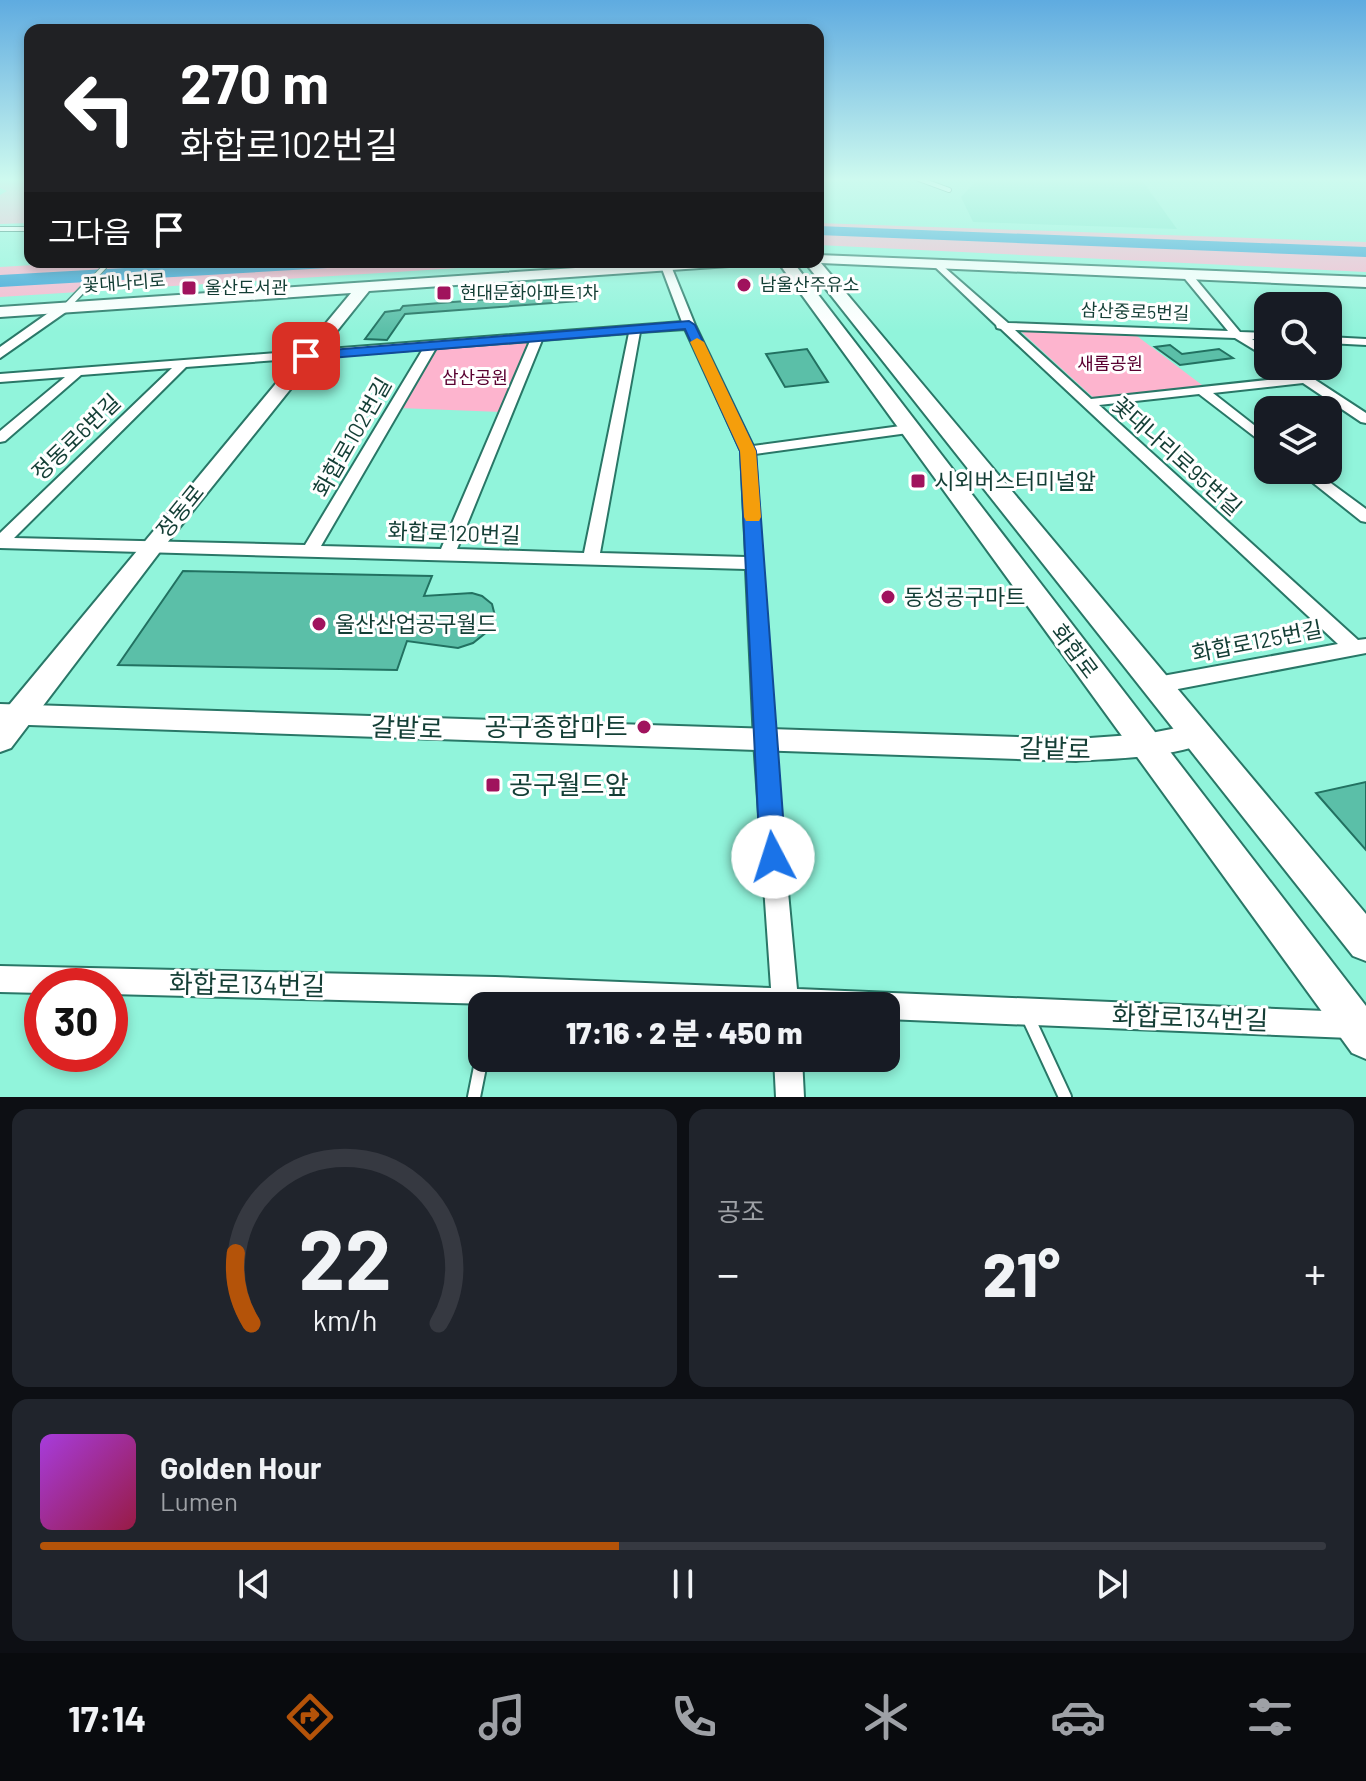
<!DOCTYPE html>
<html lang="ko">
<meta charset="utf-8">
<style>
body{margin:0;font-family:Barlow,"Noto Sans KR",sans-serif;background:#20242c;color:#f1f3f6;height:100vh;display:flex;flex-direction:column;font-size:30px;white-space:nowrap}
*{box-sizing:border-box;margin:0}
p{font-size:26px;color:#9ea1a6}
.icon{flex:none;width:44px;height:44px;fill:none;stroke:currentColor;stroke-width:2;stroke-linecap:round;stroke-linejoin:round}
.map{position:relative;height:1097px;overflow:hidden}
.drawer{display:flex;flex-direction:column;gap:12px;padding:12px;background:#0d0f14;flex:1}
.drawer>*{flex:none}
.hud{position:absolute;left:24px;top:24px;width:800px;height:244px;border-radius:16px;box-shadow:0 4px 12px #0003;background:#202124;color:#fff;overflow:hidden}
.fabs{position:absolute;left:1254px;top:292px;display:grid;gap:16px}
.fabs a{display:grid;place-items:center;width:88px;height:88px;border-radius:16px;background:#171b24;box-shadow:0 4px 12px #0003;font-size:40px}
.speed{position:absolute;left:24px;top:968px;display:flex;gap:16px;font-size:40px;font-weight:700;text-align:center}
.speed>*{display:grid;place-content:center;width:104px;height:104px;border-radius:50%;background:#171b24;box-shadow:0 4px 12px #0003;line-height:1}
.speed .limit{border:12px solid #d22;background:#fff;color:#111}
.pin{position:absolute;display:grid;place-items:center;width:68px;height:68px;color:#fff;margin:-34px;border-radius:16px;box-shadow:0 4px 12px #0006}
.me{position:absolute;width:88px;margin:-44px;rotate:355deg;stroke-linejoin:round;filter:drop-shadow(0 0 6px #0008)}
.turn{display:flex;align-items:center;gap:28px;height:168px;padding:0 24px;font-size:36px}
.turn .icon{width:104px;height:104px;stroke-width:2.5}
.turn b{display:block;font-size:56px;line-height:68px}
.then{display:flex;align-items:center;height:76px;padding:0 24px;background:#0003;gap:16px;font-size:30px}
.big{font-size:60px;font-weight:800;line-height:1.1}
.drawer .card{flex:1;display:flex;flex-direction:column;justify-content:center;gap:12px;min-width:0;padding:0 28px;border-radius:16px;background:#20242c}
.drawer .dial{align-items:center;gap:0}
.dial svg{height:208px;overflow:visible;fill:none;stroke:#363941;stroke-width:7;stroke-linecap:round;text-anchor:middle}
.dial text{fill:#f1f3f6;stroke:none}
.song{display:flex;align-items:center;gap:24px}
.cover{width:96px;height:96px;border-radius:12px;background:linear-gradient(135deg,hsl(280 70% 55%),hsl(340 70% 35%))}
.played{height:8px;border-radius:4px;background:linear-gradient(90deg,#b45309 45%,#363941 45%)}
.keys{display:flex;justify-content:space-around;direction:ltr}
.heat{display:flex;justify-content:space-between;align-items:center;font-size:44px;direction:ltr}
.drawer .tiles{flex:1;display:grid;gap:12px;grid-template-columns:1fr 1fr}
.card:last-child{grid-column:span 2}
.trip{position:absolute;left:468px;top:992px;width:432px;height:80px;border-radius:16px;background:#171b24;box-shadow:0 4px 12px #0003;font-weight:800;line-height:80px;text-align:center}
.tabs{display:flex;height:128px;justify-content:space-around;align-items:center;background:#090b0e;color:#9ea1a6}
.tabs .icon{width:56px;height:56px}
.tabs .on{color:#b45309}
.tabs b{font-size:36px;color:#f1f3f6}
.map>svg:first-child{display:block}
</style>
<div class="map">
<svg width="1366" height="1097" viewBox="0 0 1366 1097">
<rect width="100%" height="100%" fill="#91f4db"/>
<path fill="#7beacf" d="M978 179H1141L1177 229 973 222 961 197Z"/>
<path fill="#fdb4ce" d="M0 179H30V223L0 224V195L7 191 0 188Z
M818 223 1366 242V272L818 245Z
M85 262H554L0 297V267Z
M1015 326 1129 330 1206 388 1097 401Z
M531 340 501 412 399 408 434 347Z"/>
<path fill="#339ed5" d="M818 226 1366 247V257L818 235Z
M231 262H431L0 287V275Z"/>
<path fill="#5bbfa8" stroke="#227161" stroke-width="2" d="M580 292 579 301 405 314 387 340 365 339 385 312 400 310 403 306Z
M1170 345 1182 354 1219 349 1233 358 1180 365 1155 347Z
M807 349 828 382 785 387 766 354Z
M183 571 432 576 424 596 472 593 482 596 492 604 495 616 488 631 473 643 458 648 407 641 397 670 118 665Z
M1366 782V850L1316 793Z"/>
<g fill="none" stroke-linecap="round" stroke-linejoin="round">
<g stroke="#297767" stroke-width="6">
<path id="service-far2" d="M919 179 949 190
M0 229H30
M88 284 109 262"/>
</g>
<g stroke="#297767" stroke-width="9">
<path id="service-far1" d="M66 307 90 282"/>
</g>
<g stroke="#297767" stroke-width="16">
<path id="service" d="M1027 1015 1065 1097
M474 1097 482 1057"/>
</g>
<g stroke="#297767" stroke-width="4">
<path id="minor" d="M936 260 1008 323 1228 331 1181 274 1186 271 1190 272 1240 332 1268 333V339H1252L1268 349V358L1235 338 1015 330 1091 399 1294 377 1280 366H1294L1366 413V423L1361 422 1303 383 1213 393 1268 436V447L1199 394 1099 405 1358 640 1366 639V653L1157 693 1150 691 1148 685 1150 679 1157 677 1338 644 1001 329 997 328 996 325 933 265 931 263Z
M663 264 671 266 695 325 753 446 908 425 915 429 908 433 755 454 774 741 797 989 1350 1012 1359 1016 1363 1025 1359 1034 1350 1038 886 1019V1006H571L110 994V986H42V993L0 992V966L495 977 771 988 754 741 746 569 0 548V533L172 368 81 375 5 441 0 442V431L65 377 0 382V374L682 322 661 266ZM685 329 741 451 746 557 600 553 640 332ZM629 333 584 553 457 549 542 340ZM530 341 441 549 321 546 436 348ZM423 349 305 545 14 538 186 367Z
M1328 337 1366 339V345L1328 343Z
M1297 470H1313L1366 509V522L1361 521Z
M774 1058H802L804 1097H776Z"/>
</g>
<g stroke="#297767" stroke-width="4">
<path id="tertiary" d="M61 304 73 307 0 358V347Z
M0 704 1076 739 1146 734 1197 724 1206 727 1210 735 1206 743C1165 758 1119 758 1076 761L0 724Z"/>
</g>
<g stroke="#297767" stroke-width="4">
<path id="secondary" d="M818 255 1366 277V287L821 263 1366 914V961L1353 956 807 265 805 262H818Z
M665 262H736L729 266 369 291 159 553 11 748 0 752V716L351 293 0 317V307Z
M778 262H793L1366 1006V1059L1352 1053Z"/>
</g>
<use href="#service-far2" stroke="#fff" stroke-width="4"/>
<use href="#service-far1" stroke="#fff" stroke-width="6"/>
<use href="#service" stroke="#fff" stroke-width="12"/>
<use href="#minor" fill="#fff" fill-rule="evenodd"/>
<use href="#tertiary" fill="#fff" fill-rule="evenodd"/>
<use href="#secondary" fill="#fff" fill-rule="evenodd"/>
</g>
<linearGradient id="sky" x2="0" y2="1"><stop stop-color="#5fabe0"/><stop offset="0.54" stop-color="#cefaef"/><stop offset="1" stop-color="#cefaef" stop-opacity="0"/></linearGradient>
<rect width="1366" height="332" fill="url(#sky)"/>
<path fill="#1a73e8" stroke="#114b97" stroke-width="2" d="M689 321 695 325 756 451 786 857 783 866 773 870 764 866 760 857 740 451 685 329 306 360 299 356 306 352Z"/>
<path fill="#f59e0b" d="M697 338 704 342 756 451 761 517 759 521H746L744 517 740 451 690 342Z"/>
<g fill="#a0135d" stroke="#fff" stroke-width="3">
<circle cx="744" cy="285" r="8"/>
<rect x="181" y="280" width="16" height="16" rx="4"/>
<rect x="436" y="285" width="16" height="16" rx="4"/>
<rect x="910" y="473" width="16" height="16" rx="4"/>
<circle cx="888" cy="597" r="8"/>
<circle cx="319" cy="624" r="8"/>
<circle cx="644" cy="727" r="8"/>
<rect x="485" y="777" width="16" height="16" rx="4"/>
</g>
<g text-anchor="middle" stroke-width="6" stroke-linejoin="round" paint-order="stroke">
<g font-size="18" fill="#133e35" stroke="#fff">
<text transform="translate(124 283) rotate(-4)" y="6">꽃대나리로</text>
<text transform="translate(1135 312) rotate(2)" y="6">삼산중로5번길</text>
</g>
<g font-size="18" fill="#133e35" stroke="#fff" text-anchor="start">
<text x="760" y="291">남울산주유소</text>
<text x="205" y="294">울산도서관</text>
<text x="460" y="299">현대문화아파트1차</text>
</g>
<g font-size="18" fill="#5a0131" stroke="#fff">
<text x="1110" y="370">새롬공원</text>
<text x="475" y="384">삼산공원</text>
</g>
<g font-size="22" fill="#133e35" stroke="#fff">
<text transform="translate(76 437) rotate(-44)" y="8">정동로6번길</text>
<text transform="translate(352 437) rotate(-60)" y="8">화합로102번길</text>
<text transform="translate(1177 456) rotate(42)" y="8">꽃대나리로95번길</text>
<text transform="translate(180 511) rotate(-51)" y="8">정동로</text>
<text transform="translate(454 533) rotate(2)" y="8">화합로120번길</text>
<text transform="translate(1257 641) rotate(-11)" y="8">화합로125번길</text>
<text transform="translate(1075 651) rotate(53)" y="8">화합로</text>
</g>
<g font-size="22" fill="#133e35" stroke="#fff" text-anchor="start">
<text x="934" y="489">시외버스터미널앞</text>
<text x="904" y="605">동성공구마트</text>
<text x="335" y="632">울산산업공구월드</text>
</g>
<g font-size="26" fill="#133e35" stroke="#fff" text-anchor="end">
<text x="628" y="736">공구종합마트</text>
<text x="509" y="794" text-anchor="start">공구월드앞</text>
</g>
<g font-size="26" fill="#133e35" stroke="#fff">
<text transform="translate(407 728) rotate(2)" y="9">갈밭로</text>
<text transform="translate(1055 749) rotate(1)" y="9">갈밭로</text>
<text transform="translate(247 985) rotate(1)" y="9">화합로134번길</text>
<text transform="translate(1190 1018) rotate(2)" y="9">화합로134번길</text>
</g>
</g>
</svg>
<div class="fabs">
<a><svg class="icon" aria-label="search" viewBox="0 0 24 24"><circle cx="10" cy="10" r="6"/><path d="M15 15l6 6"/></svg></a>
<a><svg class="icon" aria-label="layers" viewBox="0 0 24 24"><path d="M12 4l9 5-9 5-9-5zM3 14l9 5 9-5"/></svg></a>
</div>
<div class="speed"><div class="limit">30</div></div>
<div class="pin" style="left:306px;top:356px;background:#d93025"><svg class="icon" aria-label="arrive" viewBox="0 0 24 24"><path d="M6 21V4h12l-3 4 3 4H6"/></svg></div>
<svg class="me" style="left:773px;top:857px" viewBox="-20 -20 40 40"><circle r="19" fill="#fff"/><path d="M0-13L10 11 0 6-10 11z" fill="#1a73e8"/></svg>
<div class="trip">17:16 · 2 분 · 450 m</div>
<div class="hud">
<div class="turn"><svg class="icon" aria-label="left" viewBox="0 0 24 24"><path d="M17 20v-9H6M10 6l-5 5 5 5"/></svg><div><b>270 m</b>화합로102번길</div></div>
<div class="then">그다음<svg class="icon" aria-label="arrive" viewBox="0 0 24 24"><path d="M6 21V4h12l-3 4 3 4H6"/></svg></div>
</div>
</div>
<section class="drawer">
<div class="tiles">
<div class="card dial"><svg viewBox="0 0 100 80">
<path d="M14 69A42 42 0 1 1 86 69"/>
<path d="M14 69A42 42 0 0 1 8 42" stroke="#b45309"/>
<text x="50" y="56" font-size="32" font-weight="700">22</text>
<text x="50" y="72" font-size="11">km/h</text>
</svg></div>
<div class="card"><p>공조</p>
<div class="heat"><a>−</a><b class="big">21°</b><a>+</a></div>
</div>
<div class="card">
<div class="song"><i class="cover"></i><div><b>Golden Hour</b><p>Lumen</p></div></div>
<div class="played"></div>
<div class="keys"><svg class="icon" aria-label="previous" viewBox="0 0 24 24"><path d="M18 5L8 12l10 7zM5 5v14"/></svg><svg class="icon" aria-label="pause" viewBox="0 0 24 24"><path d="M8 5v14M16 5v14"/></svg><svg class="icon" aria-label="next" viewBox="0 0 24 24"><path d="M6 5l10 7-10 7zM19 5v14"/></svg></div>
</div>
</div>
</section>
<nav class="tabs">
<b>17:14</b>
<svg class="icon on" aria-label="directions" viewBox="0 0 24 24"><path d="M12 3l9 9-9 9-9-9zM9 14v-3h6M13 9l2 2-2 2"/></svg>
<svg class="icon" aria-label="music" viewBox="0 0 24 24"><path d="M9 18V5l10-2v13"/><circle cx="6" cy="18" r="3"/><circle cx="16" cy="16" r="3"/></svg>
<svg class="icon" aria-label="phone" viewBox="0 0 24 24"><path d="M5 4h4l2 5-3 2q2 4 5 5l2-3 5 2v4C11 20 4 13 5 4z"/></svg>
<svg class="icon" aria-label="climate" viewBox="0 0 24 24"><path d="M12 3v18M4 7l16 10M4 17L20 7"/></svg>
<svg class="icon" aria-label="car" viewBox="0 0 24 24"><path d="M5 17H2v-5l4-1 3-4h7l3 4 3 1v5h-3M9 17h6M6 11h13"/><circle cx="7" cy="17" r="2"/><circle cx="17" cy="17" r="2"/></svg>
<svg class="icon" aria-label="filters" viewBox="0 0 24 24"><path d="M4 7h16M4 17h16"/><circle cx="9" cy="7" r="2"/><circle cx="15" cy="17" r="2"/></svg>
</nav>
